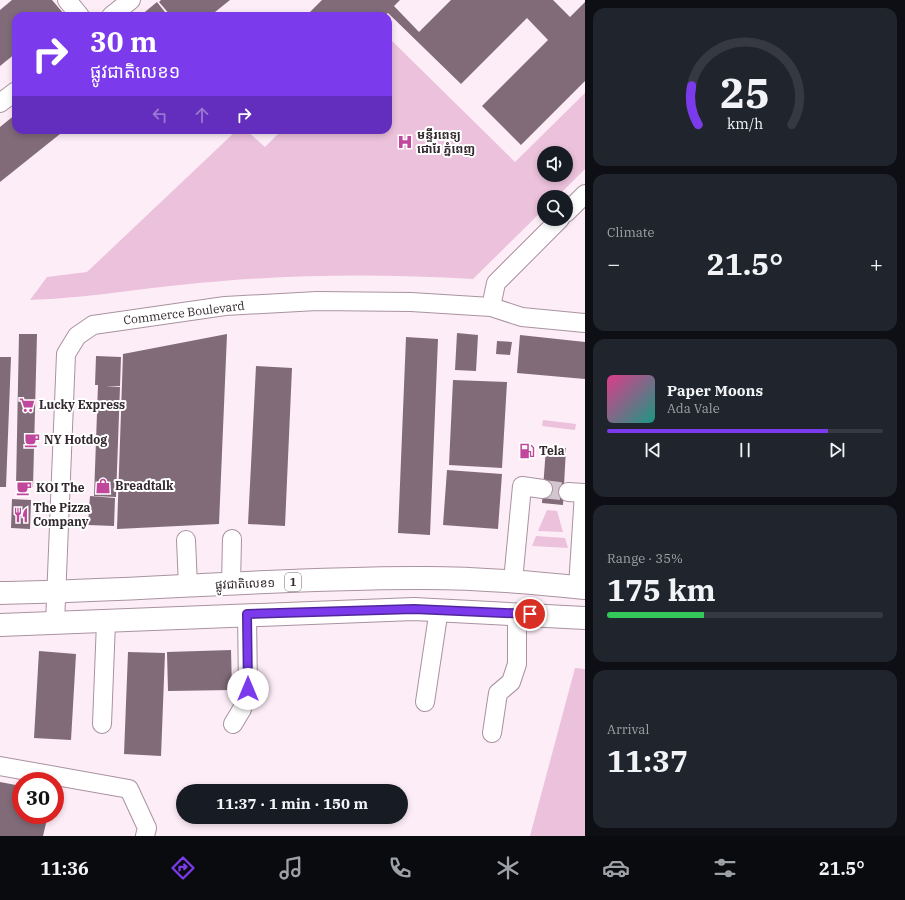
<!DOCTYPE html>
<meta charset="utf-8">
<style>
body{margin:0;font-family:"IBM Plex Serif","Noto Sans Khmer",serif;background:#20242c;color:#f1f3f6;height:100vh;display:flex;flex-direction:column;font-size:15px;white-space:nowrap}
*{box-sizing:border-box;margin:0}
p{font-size:13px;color:#9ea1a6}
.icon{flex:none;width:22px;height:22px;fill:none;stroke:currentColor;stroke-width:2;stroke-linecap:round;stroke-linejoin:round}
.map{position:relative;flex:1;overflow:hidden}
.sheet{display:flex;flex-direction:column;gap:8px;padding:8px;background:#0d0f14;width:320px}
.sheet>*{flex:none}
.banner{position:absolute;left:12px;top:12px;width:380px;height:122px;border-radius:12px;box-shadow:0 2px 6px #0003;background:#7c3aed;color:#fff;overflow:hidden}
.tools{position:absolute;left:537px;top:146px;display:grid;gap:8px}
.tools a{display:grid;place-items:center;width:36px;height:36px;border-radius:50%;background:#171b24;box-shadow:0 2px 6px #0003;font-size:20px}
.speed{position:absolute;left:12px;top:772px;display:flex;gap:8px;font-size:20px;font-weight:700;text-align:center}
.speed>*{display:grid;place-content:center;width:52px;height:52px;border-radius:50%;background:#171b24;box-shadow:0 2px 6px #0003;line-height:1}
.speed .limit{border:6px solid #d22;background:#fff;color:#111}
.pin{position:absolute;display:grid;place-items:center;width:34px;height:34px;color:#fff;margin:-17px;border:2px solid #fff;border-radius:50%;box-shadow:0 1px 4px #0007}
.me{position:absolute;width:44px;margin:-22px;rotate:0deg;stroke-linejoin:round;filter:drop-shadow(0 0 3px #0008)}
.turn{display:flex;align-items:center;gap:14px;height:84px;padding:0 12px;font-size:18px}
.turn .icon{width:52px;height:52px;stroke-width:2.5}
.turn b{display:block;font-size:28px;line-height:34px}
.lanes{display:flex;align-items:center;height:38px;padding:0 12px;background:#0003;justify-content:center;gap:20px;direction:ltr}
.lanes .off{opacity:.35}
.big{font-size:30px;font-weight:800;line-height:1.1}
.sheet .widget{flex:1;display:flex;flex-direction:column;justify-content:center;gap:6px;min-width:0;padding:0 14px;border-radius:12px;background:#20242c}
.sheet .dial{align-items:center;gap:0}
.dial svg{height:104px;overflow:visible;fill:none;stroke:#363941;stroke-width:7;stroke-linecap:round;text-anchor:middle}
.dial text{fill:#f1f3f6;stroke:none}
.song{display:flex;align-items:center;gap:12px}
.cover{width:48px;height:48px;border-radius:6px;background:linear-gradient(135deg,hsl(330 70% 55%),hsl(170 70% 35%))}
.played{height:4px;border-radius:2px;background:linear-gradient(90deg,#7c3aed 80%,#363941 80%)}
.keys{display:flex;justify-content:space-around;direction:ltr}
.heat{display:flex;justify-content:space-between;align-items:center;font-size:22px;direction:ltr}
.charge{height:6px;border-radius:3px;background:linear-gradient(90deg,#34c759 35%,#363941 0)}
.trip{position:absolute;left:176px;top:784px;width:232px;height:40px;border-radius:20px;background:#171b24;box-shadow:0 2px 6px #0003;font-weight:800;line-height:40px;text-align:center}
.tab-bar{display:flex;height:64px;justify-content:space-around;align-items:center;background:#090b0e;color:#9ea1a6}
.tab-bar .icon{width:28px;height:28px}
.tab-bar .current{color:#7c3aed}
.tab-bar b{font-size:18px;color:#f1f3f6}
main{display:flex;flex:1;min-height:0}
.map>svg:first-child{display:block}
</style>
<main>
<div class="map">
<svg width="585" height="836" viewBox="0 0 585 836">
<rect width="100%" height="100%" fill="#fdedf7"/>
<path fill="#ebc1db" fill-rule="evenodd" d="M388 37 515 162 585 93V169L557 197H544V209L473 279C390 274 307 274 223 281 158 285 95 298 30 300L47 277 87 272 237 130H246L265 147 282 130H388ZM544 153H566V175H544Z
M543 420 576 424 575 430 542 426Z
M547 510 557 511 563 532 538 531Z
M536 536 565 538 568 548 532 546Z
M575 668 585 669V836H530Z"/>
<path fill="#816b79" d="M12 0H52L64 14 62 16H16V53L0 66V10Z
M161 0H230L210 16H171L159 2Z
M322 0H400L394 6 419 32 451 0H553L570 17 585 2V81L521 145 482 106 548 40 527 18 461 84 388 13 384 16H306Z
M157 2 168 16H140Z
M16 114V130H65L0 182V127Z
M457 333 478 335 476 371 455 370Z
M19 334H37L33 487 16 486Z
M227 334 219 524 117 529 123 354Z
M520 335 585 342V379L517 373Z
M406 337 438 339 430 535 398 533Z
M497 341 512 342 510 355 496 354Z
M96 356 121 357 120 386H106L120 387 116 497 94 496 98 385H95Z
M0 357H11L6 487H0Z
M256 366 292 368 285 526 248 524Z
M453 380 507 382 502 468 449 465Z
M546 447 566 448 563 505 542 503Z
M447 470 502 474 498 529 443 525Z
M90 496 115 498 114 526 88 525Z
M12 499 31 500 30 529 11 528Z
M231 650 232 690 168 691 167 652Z
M39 651 76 654 71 740 34 738Z
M128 652 165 653 161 756 124 754Z
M0 782 21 786V815H48L43 836H0Z"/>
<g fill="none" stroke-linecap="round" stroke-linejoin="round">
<path stroke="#d4c6cf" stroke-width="18" stroke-dasharray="18 9" stroke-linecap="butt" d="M543 489 568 492"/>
<g stroke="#aa92a0" stroke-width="20">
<path id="minor" d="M67 0 80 16
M111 16 131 0
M0 103 16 91
M566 213 585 194
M491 307 496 283 560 219
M568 492 584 493 578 587
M186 540 188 586
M513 581 522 486 543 489
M231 584 232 539
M55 624 66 354 77 336 93 325 225 306 317 301 411 302 491 307 522 317 585 323
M425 702 439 609
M102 724 106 622
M233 724 242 709 248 689 247 614
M492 733 498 693 511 682 517 664V614
M0 766 129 789 147 828 145 836"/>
</g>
<g stroke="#aa92a0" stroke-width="24">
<path id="highway" d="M0 593C138 591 275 578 413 578 470 577 528 582 585 588
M0 625 414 609 585 618"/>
</g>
<use href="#minor" stroke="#fff" stroke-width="18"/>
<use href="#highway" stroke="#fff" stroke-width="22"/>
</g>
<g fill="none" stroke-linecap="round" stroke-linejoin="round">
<g stroke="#51269a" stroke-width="10">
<path id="route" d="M248 689 247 614 414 609 530 614"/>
</g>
<use href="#route" stroke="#7c3aed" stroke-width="7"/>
</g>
<defs>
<g id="hospital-bare" transform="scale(1.2)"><path d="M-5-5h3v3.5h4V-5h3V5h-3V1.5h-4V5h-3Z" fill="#c0479c" stroke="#fff" stroke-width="2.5" paint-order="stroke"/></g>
<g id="supermarket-bare" transform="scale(1.2)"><path d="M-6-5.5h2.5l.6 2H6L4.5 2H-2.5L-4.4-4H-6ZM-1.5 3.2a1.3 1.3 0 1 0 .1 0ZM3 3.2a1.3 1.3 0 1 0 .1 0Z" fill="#c0479c" stroke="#fff" stroke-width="2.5" paint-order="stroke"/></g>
<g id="cafe-bare" transform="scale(1.2)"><path d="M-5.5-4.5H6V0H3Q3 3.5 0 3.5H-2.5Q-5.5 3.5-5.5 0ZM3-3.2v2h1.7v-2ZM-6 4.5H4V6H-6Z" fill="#c0479c" stroke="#fff" stroke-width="2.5" paint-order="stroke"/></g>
<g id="fuel-bare" transform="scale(1.2)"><path d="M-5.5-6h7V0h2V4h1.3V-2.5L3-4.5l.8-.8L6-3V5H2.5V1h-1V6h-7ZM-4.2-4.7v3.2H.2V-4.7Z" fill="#c0479c" stroke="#fff" stroke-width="2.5" paint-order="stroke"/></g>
<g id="shop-bare" transform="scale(1.2)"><path d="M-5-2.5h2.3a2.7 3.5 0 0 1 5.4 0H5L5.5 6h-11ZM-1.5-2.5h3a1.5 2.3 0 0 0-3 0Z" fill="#c0479c" stroke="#fff" stroke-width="2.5" paint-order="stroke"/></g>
<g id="restaurant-bare" transform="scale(1.2)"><path d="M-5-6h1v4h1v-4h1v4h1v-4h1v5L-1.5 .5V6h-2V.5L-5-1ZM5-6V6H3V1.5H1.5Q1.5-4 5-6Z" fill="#c0479c" stroke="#fff" stroke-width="2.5" paint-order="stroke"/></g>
</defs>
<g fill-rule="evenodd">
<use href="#hospital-bare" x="405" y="142"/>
<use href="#supermarket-bare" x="27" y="405"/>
<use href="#cafe-bare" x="32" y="440"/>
<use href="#fuel-bare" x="527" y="451"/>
<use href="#shop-bare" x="103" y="486"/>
<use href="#cafe-bare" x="24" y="488"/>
<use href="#restaurant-bare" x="21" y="515"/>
</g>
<g text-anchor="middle" stroke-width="4" stroke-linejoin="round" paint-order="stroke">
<rect fill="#fff" stroke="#70686d" stroke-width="1" x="285" y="573" width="16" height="18" rx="3"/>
<g font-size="11" font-weight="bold" fill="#32282e">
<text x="293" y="586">1</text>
</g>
<g font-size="12" font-weight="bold" fill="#32282e" stroke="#fff" text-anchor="start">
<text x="417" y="139">មន្ទីរពេទ្យ<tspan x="417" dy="14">ជោរែ ភ្នំពេញ</tspan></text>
<text x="39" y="409">Lucky Express</text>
<text x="44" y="444">NY Hotdog</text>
<text x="539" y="455">Tela</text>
<text x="115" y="490">Breadtalk</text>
<text x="36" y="492">KOI The</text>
<text x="33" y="512">The Pizza<tspan x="33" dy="14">Company</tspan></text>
</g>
<g font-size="12" fill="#32282e" stroke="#fff">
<text transform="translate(184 313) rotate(-7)" y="4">Commerce Boulevard</text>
<text transform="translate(245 584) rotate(-2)" y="4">ផ្លូវជាតិលេខ១</text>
</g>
</g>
</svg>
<div class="tools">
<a><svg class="icon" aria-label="sound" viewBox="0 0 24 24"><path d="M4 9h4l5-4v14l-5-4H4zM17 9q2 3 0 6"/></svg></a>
<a><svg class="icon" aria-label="search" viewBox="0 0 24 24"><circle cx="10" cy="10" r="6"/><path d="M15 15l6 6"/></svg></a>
</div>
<div class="speed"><div class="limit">30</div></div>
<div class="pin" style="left:530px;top:614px;background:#d93025"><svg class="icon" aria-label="arrive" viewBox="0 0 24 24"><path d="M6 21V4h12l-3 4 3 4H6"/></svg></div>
<svg class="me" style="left:248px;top:689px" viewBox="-20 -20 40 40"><circle r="19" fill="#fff"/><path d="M0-13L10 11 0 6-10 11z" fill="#7c3aed"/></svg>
<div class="trip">11:37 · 1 min · 150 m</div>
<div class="banner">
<div class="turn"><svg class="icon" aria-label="right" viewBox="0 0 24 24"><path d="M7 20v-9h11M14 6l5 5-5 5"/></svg><div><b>30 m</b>ផ្លូវជាតិលេខ១</div></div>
<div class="lanes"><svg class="icon off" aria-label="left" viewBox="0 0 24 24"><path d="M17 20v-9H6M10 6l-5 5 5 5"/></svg><svg class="icon off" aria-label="ahead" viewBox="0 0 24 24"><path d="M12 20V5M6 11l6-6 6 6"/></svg><svg class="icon" aria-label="right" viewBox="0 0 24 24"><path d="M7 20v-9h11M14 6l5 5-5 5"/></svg></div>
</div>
</div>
<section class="sheet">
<div class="widget dial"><svg viewBox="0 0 100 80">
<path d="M14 69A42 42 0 1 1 86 69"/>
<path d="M14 69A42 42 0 0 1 9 39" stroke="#7c3aed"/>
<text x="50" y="56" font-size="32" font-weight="700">25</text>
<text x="50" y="72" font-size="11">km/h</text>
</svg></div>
<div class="widget"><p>Climate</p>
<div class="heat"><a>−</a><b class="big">21.5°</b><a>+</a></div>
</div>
<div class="widget">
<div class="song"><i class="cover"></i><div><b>Paper Moons</b><p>Ada Vale</p></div></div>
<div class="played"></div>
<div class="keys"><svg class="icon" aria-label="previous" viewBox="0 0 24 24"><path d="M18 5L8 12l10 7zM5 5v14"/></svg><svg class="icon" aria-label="pause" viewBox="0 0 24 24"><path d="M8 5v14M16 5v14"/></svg><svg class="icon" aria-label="next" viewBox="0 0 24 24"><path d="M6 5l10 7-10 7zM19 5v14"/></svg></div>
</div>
<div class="widget"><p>Range · 35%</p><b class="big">175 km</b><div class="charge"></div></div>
<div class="widget"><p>Arrival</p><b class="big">11:37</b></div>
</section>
</main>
<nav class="tab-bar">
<b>11:36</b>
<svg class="icon current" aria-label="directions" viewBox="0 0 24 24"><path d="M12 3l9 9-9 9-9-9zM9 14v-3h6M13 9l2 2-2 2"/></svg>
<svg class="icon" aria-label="music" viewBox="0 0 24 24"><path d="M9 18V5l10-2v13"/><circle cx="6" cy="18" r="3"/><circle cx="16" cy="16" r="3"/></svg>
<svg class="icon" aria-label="phone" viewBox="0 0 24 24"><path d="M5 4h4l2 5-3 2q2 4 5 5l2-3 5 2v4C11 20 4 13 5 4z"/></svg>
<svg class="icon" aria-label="climate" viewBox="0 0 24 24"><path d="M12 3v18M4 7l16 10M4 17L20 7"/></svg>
<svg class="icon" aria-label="car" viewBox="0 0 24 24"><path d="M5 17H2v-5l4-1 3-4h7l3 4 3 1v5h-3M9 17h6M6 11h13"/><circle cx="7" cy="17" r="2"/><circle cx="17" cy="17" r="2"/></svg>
<svg class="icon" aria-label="filters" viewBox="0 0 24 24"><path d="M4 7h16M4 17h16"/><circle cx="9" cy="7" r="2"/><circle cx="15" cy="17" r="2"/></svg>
<b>21.5°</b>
</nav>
